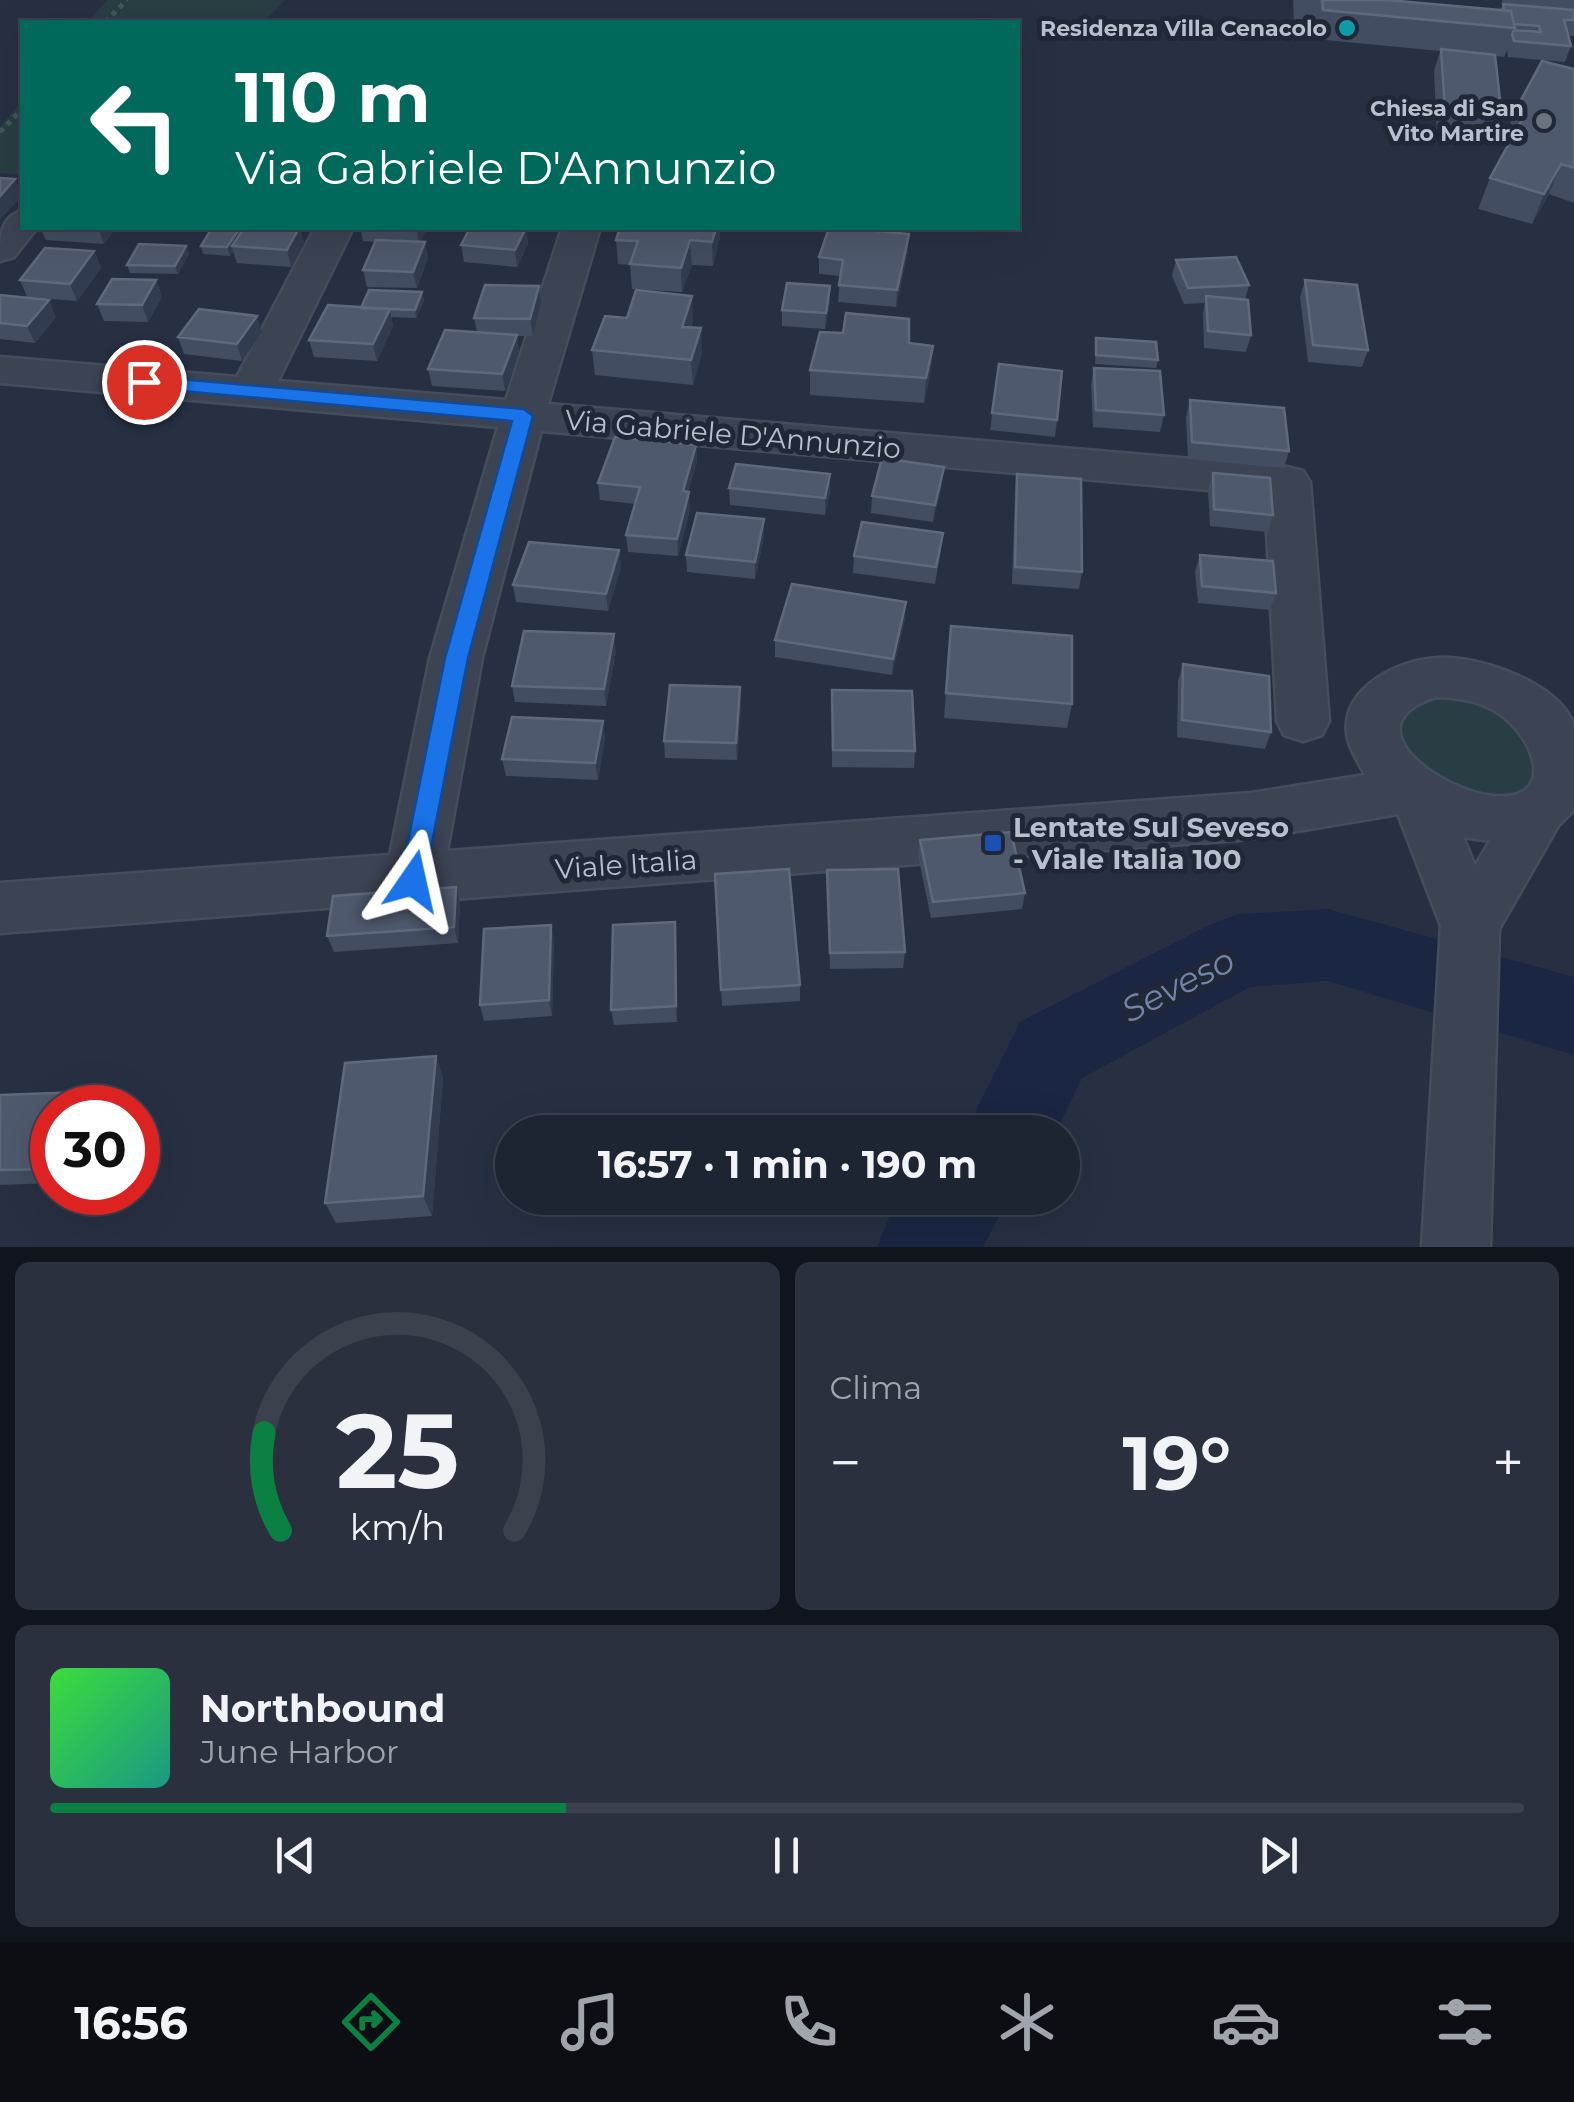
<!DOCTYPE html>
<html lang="it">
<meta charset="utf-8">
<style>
body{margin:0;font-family:Montserrat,sans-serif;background:#2a303e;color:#f1f3f6;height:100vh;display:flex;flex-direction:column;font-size:38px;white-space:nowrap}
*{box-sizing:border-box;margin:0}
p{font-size:32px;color:#a0a4ac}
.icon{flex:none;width:55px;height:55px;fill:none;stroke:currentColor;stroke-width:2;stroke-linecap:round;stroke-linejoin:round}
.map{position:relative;height:1247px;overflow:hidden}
.details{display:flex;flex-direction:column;gap:15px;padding:15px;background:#10141c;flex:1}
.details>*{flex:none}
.guide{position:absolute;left:20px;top:20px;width:1000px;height:210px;border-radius:0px;box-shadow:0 10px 40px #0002,0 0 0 2px #3b414d;background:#00695c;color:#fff;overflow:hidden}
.speed{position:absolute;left:30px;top:1085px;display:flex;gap:20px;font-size:50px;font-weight:700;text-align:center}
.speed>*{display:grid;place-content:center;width:130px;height:130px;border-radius:50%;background:#1d2432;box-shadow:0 10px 40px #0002,0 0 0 2px #3b414d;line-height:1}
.speed .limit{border:15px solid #d22;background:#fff;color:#111}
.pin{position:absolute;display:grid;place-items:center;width:85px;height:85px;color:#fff;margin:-42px;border:5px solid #fff;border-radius:50%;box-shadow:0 2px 10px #0007}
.me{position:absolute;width:110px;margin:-55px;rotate:11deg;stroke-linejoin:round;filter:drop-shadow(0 0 8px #0008)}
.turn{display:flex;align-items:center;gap:35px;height:210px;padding:0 50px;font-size:45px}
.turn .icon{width:130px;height:130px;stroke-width:2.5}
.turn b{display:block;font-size:70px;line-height:85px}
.big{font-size:75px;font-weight:700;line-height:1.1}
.details .tile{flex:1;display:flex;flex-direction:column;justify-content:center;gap:15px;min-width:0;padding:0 35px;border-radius:15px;background:#2a303e}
.details .dial{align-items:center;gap:0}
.dial svg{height:260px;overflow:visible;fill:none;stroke:#3b414d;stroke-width:7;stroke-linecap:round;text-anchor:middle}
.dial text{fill:#f1f3f6;stroke:none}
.song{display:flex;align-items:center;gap:30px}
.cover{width:120px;height:120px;border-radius:15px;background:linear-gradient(135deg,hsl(120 70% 55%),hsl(170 70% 35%))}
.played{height:10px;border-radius:5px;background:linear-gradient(90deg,#0b8043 35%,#3b414d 35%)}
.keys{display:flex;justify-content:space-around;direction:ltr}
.heat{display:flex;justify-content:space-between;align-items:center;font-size:55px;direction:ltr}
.details .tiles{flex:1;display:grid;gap:15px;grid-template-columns:1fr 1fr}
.tile:last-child{grid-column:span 2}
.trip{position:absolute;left:495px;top:1115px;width:585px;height:100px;border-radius:50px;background:#1d2432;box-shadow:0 10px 40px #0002,0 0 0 2px #3b414d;font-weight:700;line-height:100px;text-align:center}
.dock{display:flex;height:160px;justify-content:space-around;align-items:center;background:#0c0e14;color:#a0a4ac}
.dock .icon{width:70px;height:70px}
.dock .on{color:#0b8043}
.dock b{font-size:45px;color:#f1f3f6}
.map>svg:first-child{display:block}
</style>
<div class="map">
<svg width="1574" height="1247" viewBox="0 0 1574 1247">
<rect width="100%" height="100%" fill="#273043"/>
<path fill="#293e44" d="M107 0H285L263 22H88Z
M22 101V175L0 173V127Z
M1438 684 1538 724 1541 798 1444 801 1387 720Z"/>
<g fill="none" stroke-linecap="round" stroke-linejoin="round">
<path fill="#1a2642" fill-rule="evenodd" d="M1328 909 1574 977V1055L1328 981 1250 987 1082 1078 1056 1132H965L1020 1022 1209 925 1239 914Z
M903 1198H1009L983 1247H877L891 1213Z"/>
<g stroke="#454c5c" stroke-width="5">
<path id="minor" d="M22 211V228H37L14 257 0 261C0 237 0 217 22 211Z
M315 228H353L278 381 506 400 562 228H600L548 404 1287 467 1303 471 1310 482 1329 721 1322 735 1303 741 1284 735 1277 721 1265 495 541 431 482 658 447 851 1251 793 1365 775C1359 763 1348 747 1347 733 1342 687 1399 660 1437 658 1477 655 1561 683 1574 726 1574 750 1574 785 1574 810L1558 826 1499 929 1490 1247H1422L1441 926 1398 814 1251 839 426 901 413 905 405 902 0 933V883L390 855 430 658 498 427 0 383V357L237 377ZM1436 697C1457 698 1477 700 1495 711 1532 732 1561 801 1494 796 1443 792 1347 726 1436 697ZM1463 837 1490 841 1475 866Z"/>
</g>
<path stroke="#43575c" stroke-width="5" stroke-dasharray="5 5" stroke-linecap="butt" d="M105 22 127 0
M0 132 22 109"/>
<use href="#minor" fill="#3c4353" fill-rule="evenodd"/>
</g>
<path fill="#424d61" d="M1293 0H1387L1500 10 1503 4 1502 0H1574V36H1568L1571 46 1565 62 1508 57 1507 50 1504 57 1495 56 1502 118 1493 141 1437 135 1434 71 1440 51 1315 39V26L1294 25Z
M1574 69V203L1549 194 1532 224 1478 209 1490 178 1509 143 1504 141 1515 111Z
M40 228H116L104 244 46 240Z
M154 228H203L201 230Z
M212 228H306L305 229H300L304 244 291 267 237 263 233 251 230 256 203 254 201 246Z
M360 228H427L420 242H425L428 258 417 288 367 287 363 270 375 242 363 241Z
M526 228 528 244 517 267 464 262 461 245Z
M720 237 713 266 692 265 682 292 632 289 630 265 618 264 616 240Z
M186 246 189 254 178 274 130 273 127 265Z
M94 251 101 268 77 301 27 297 20 280Z
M908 251 896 307 838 302 840 276 819 274V257Z
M1176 260 1249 285 1245 300 1251 335 1246 352 1204 348 1203 313 1205 303 1184 304 1172 276Z
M156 280 162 297 148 322 104 321 97 304Z
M1305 280 1368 350 1362 367 1308 362 1300 297Z
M422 292 424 301 416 318 391 317 393 326 377 361 314 357 309 340Z
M0 295 56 317 35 343 0 339Z
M830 302 825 329 782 326V310Z
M541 303 533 336H517L519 352 505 391 432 386 428 369 477 332 474 318Z
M693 320 691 328 702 353 693 385 595 375 592 350Z
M262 332 242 361 184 354 178 337Z
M1096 338 1158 360 1156 368 1095 364Z
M909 343 933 346 931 370 924 403 810 395V370Z
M999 364 1057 420 1055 437 990 430Z
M1094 368 1164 415 1160 432 1093 427 1091 384Z
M1190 400 1289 451 1284 468 1188 459 1186 417Z
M696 445 697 462 688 492 690 509 678 556 628 552 626 535 636 504 600 500 598 483Z
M1213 473 1273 515 1268 532 1210 526 1208 490Z
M830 474V491L825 515 730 505 729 488Z
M1017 474 1082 572 1079 589 1012 584 1015 491Z
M942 484 933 522 871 513 872 496Z
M764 536 755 579 687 572 686 555Z
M619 550 621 567 608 611 516 602 513 585Z
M941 550 935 584 853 573 854 556Z
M1200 555 1276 593 1270 610 1198 603 1195 572Z
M905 619 892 675 775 657V640Z
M951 626 1072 704 1067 728 944 718Z
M616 651 606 706 515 702 512 686Z
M1183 664 1271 732 1265 749 1177 737 1178 681Z
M740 687 741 704 737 760 665 758 664 741Z
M832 690 915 751 914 768 832 767Z
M605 738 598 780 506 776 502 759Z
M920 840 1025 893 1022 909 931 918 918 856Z
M827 870 905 952 903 968 830 969Z
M715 874 800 985V1001L722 1006Z
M460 903 458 943 334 952 327 936Z
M675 922 677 1022 614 1025 611 1010Z
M551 925 554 941 552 1016 484 1021 480 1005Z
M436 1056 443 1078 432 1216 336 1223 325 1203Z
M0 1095 119 1105 52 1108V1183L0 1185Z"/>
<path fill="#323c50" d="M1561 164 1549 194 1532 224 1544 194Z
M15 179 22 196 0 220V196Z
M98 228H116L104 244Z
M240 228H247L232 246 233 251 230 256 227 247Z
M299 228 304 244 291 267 287 250Z
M416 228H427L419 244Z
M526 228 528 244 517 267 515 250Z
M716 228H720V237L713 266 712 242Z
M909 234 908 251 896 307 897 290Z
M690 240 692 265 682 292 681 268Z
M425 242 428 258 417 288 413 272Z
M186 246 189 254 178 274 175 266Z
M94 251 101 268 77 301 70 284Z
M156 280 162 297 148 322 142 305Z
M539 286 541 303 533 336 530 319Z
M830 286V302L825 329 826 313Z
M422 292 424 301 416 318 415 310Z
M692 296 693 320 683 352 682 327Z
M49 300 56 317 35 343 27 326Z
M390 309 393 326 377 361 373 344Z
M257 316 262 332 242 361 237 344Z
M701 328 702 353 693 385 691 360Z
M517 335 519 352 505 391 502 374Z
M933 346 931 370 924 403 926 378Z
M696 445 697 462 684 508 683 491Z
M944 467 942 484 933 522 935 505Z
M830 474V491L825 515V498Z
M689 492 690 509 678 556 677 539Z
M764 519V536L755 579V562Z
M619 550 621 567 608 611 606 594Z
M906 602 905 619 892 675 893 659Z
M614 634 616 651 606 706 604 689Z
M740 687 741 704 737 760 736 743Z
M603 721 605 738 598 780 595 763Z
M456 887 460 903 458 943 454 927Z
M675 922 676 938 677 1022 676 1006Z
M551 925 554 941 552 1016 549 1000Z
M436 1056 443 1078 432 1216 423 1196Z
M109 1091 119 1105V1108H105Z"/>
<path fill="#4f596d" stroke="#5f697c" stroke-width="2.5" d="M1322 0H1387L1511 11 1515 28 1323 10Z
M1503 4 1574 10V20H1564L1571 46 1514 41 1512 34 1514 30 1541 32 1539 26 1514 24 1511 11H1504Z
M1441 49 1495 55 1502 118 1445 111Z
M1542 61 1574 69V168L1561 164 1544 194 1490 178 1525 114 1515 111Z
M0 178 15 179 0 196Z
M212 228H240L227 247 201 246Z
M244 228H299L287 250 232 246Z
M470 228H526L515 250 461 245Z
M620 228H716L712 242 690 240 681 268 630 264 638 241 616 240Z
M829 228H845L909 234 897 290 839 285 843 260 819 257Z
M376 240 425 242 413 272 363 270Z
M139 244 186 246 175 266 127 265Z
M45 248 94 251 70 284 20 280Z
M1236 257 1249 285 1188 288 1176 260Z
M112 279 156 280 142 305 97 304Z
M1305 280 1357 285 1368 350 1313 345Z
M787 283 830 286 826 313 782 310Z
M485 285 539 286 530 319 474 318Z
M369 290 422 292 415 310 361 308Z
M636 290 692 296 682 327 701 328 691 360 592 350 605 316 627 318Z
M0 295 49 300 27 326 0 323Z
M1206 296 1248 300 1251 335 1208 331Z
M328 305 390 309 373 344 309 340Z
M199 309 257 316 237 344 178 337Z
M846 313 909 319V343L933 346 926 378 810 370 820 332 843 333Z
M445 330 517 335 502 374 428 369Z
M1096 338 1156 342 1158 360 1096 355Z
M999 364 1062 371 1057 420 992 413Z
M1094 368 1160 371 1164 415 1096 410Z
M1190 400 1284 408 1289 451 1192 442Z
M615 437 696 445 683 491 689 492 677 539 626 535 640 487 598 483Z
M882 458 944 467 935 505 872 496Z
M736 464 830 474 825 498 729 488Z
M1213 473 1270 478 1273 515 1214 509Z
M1017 474 1081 479 1082 572 1015 567Z
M697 513 764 519 755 562 686 555Z
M862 522 943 533 936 567 854 556Z
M529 542 619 550 606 594 513 585Z
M1200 555 1273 561 1276 593 1202 586Z
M792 584 906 602 893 659 775 640Z
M951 626 1072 636V704L946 693Z
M524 631 614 634 604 689 512 686Z
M1183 664 1269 676 1271 732 1182 720Z
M670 685 740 687 736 743 664 741Z
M832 690 912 691 915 751 833 750Z
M512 717 603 721 595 763 502 759Z
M1011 832 1025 893 933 902 920 840Z
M789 869 800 985 721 990 715 874Z
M898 869 905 952 830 953 827 870Z
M456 887 454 927 327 936 333 896Z
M675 922 676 1006 611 1010 613 925Z
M551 925 549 1000 480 1005 484 929Z
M436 1056 423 1196 325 1203 345 1063Z
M109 1091 105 1108H52V1169L0 1170V1095Z"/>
<path fill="#1a73e8" stroke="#114b97" stroke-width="2.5" d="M144 376 524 409 533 416 468 658 423 889 413 892 404 889 400 881 445 658 512 421 137 387V378Z"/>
<circle fill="#0f9aa8" stroke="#202838" stroke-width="4" cx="1347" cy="28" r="10"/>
<circle fill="#6b7280" stroke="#202838" stroke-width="4" cx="1544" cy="121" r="10"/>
<rect fill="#1a4fb4" stroke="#202838" stroke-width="4" x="983" y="833" width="20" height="20" rx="5"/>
<g text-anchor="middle" stroke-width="10" stroke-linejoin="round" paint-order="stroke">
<g font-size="22" font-weight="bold" fill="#b9bfcc" stroke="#202838" text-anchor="end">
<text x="1327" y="36">Residenza Villa Cenacolo</text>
<text x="1524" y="116">Chiesa di San<tspan x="1524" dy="25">Vito Martire</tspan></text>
</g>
<g font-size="28" fill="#b9bfcc" stroke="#202838">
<text transform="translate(733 434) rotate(5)" y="10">Via Gabriele D'Annunzio</text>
<text transform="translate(626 864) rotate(-4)" y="10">Viale Italia</text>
</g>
<g font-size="28" font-weight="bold" fill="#b9bfcc" stroke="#202838" text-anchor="start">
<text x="1013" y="837">Lentate Sul Seveso<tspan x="1013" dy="32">- Viale Italia 100</tspan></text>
</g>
<g font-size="35" font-style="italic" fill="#7385ab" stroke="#202838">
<text transform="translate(1178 985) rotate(-27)" y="12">Seveso</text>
</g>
</g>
</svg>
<div class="speed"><div class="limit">30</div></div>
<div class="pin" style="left:144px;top:382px;background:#d93025"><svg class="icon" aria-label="arrive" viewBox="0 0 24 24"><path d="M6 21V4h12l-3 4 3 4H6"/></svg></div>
<svg class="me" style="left:413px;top:881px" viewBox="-20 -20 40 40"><path d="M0-17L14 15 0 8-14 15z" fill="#1a73e8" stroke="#fff" stroke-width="4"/></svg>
<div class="trip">16:57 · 1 min · 190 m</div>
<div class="guide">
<div class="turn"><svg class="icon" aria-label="left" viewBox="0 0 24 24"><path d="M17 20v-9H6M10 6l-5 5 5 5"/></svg><div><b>110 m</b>Via Gabriele D'Annunzio</div></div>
</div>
</div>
<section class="details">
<div class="tiles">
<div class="tile dial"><svg viewBox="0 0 100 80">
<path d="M14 69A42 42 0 1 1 86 69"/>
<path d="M14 69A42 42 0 0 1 9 39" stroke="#0b8043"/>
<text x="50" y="56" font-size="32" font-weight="700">25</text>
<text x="50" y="72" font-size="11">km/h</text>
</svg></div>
<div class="tile"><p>Clima</p>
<div class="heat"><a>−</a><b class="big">19°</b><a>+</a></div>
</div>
<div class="tile">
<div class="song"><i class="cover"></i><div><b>Northbound</b><p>June Harbor</p></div></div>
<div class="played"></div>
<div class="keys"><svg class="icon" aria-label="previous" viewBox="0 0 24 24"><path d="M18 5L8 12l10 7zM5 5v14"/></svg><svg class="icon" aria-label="pause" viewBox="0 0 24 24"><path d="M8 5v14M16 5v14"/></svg><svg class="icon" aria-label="next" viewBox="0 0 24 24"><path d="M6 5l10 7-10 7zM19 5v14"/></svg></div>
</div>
</div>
</section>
<nav class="dock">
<b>16:56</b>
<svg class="icon on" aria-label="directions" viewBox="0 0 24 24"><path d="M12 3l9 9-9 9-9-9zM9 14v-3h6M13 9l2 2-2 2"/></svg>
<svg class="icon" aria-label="music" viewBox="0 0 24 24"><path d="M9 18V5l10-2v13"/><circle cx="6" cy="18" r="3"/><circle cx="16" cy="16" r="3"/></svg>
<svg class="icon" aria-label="phone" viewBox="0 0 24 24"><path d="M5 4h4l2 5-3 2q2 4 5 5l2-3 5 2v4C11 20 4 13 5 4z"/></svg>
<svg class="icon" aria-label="climate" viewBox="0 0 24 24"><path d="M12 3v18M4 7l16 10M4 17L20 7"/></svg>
<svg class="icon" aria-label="car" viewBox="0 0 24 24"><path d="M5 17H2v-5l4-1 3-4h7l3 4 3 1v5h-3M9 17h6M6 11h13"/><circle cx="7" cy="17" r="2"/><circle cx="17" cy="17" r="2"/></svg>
<svg class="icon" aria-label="filters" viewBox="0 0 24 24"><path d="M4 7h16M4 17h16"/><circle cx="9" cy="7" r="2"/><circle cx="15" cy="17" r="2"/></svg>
</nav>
